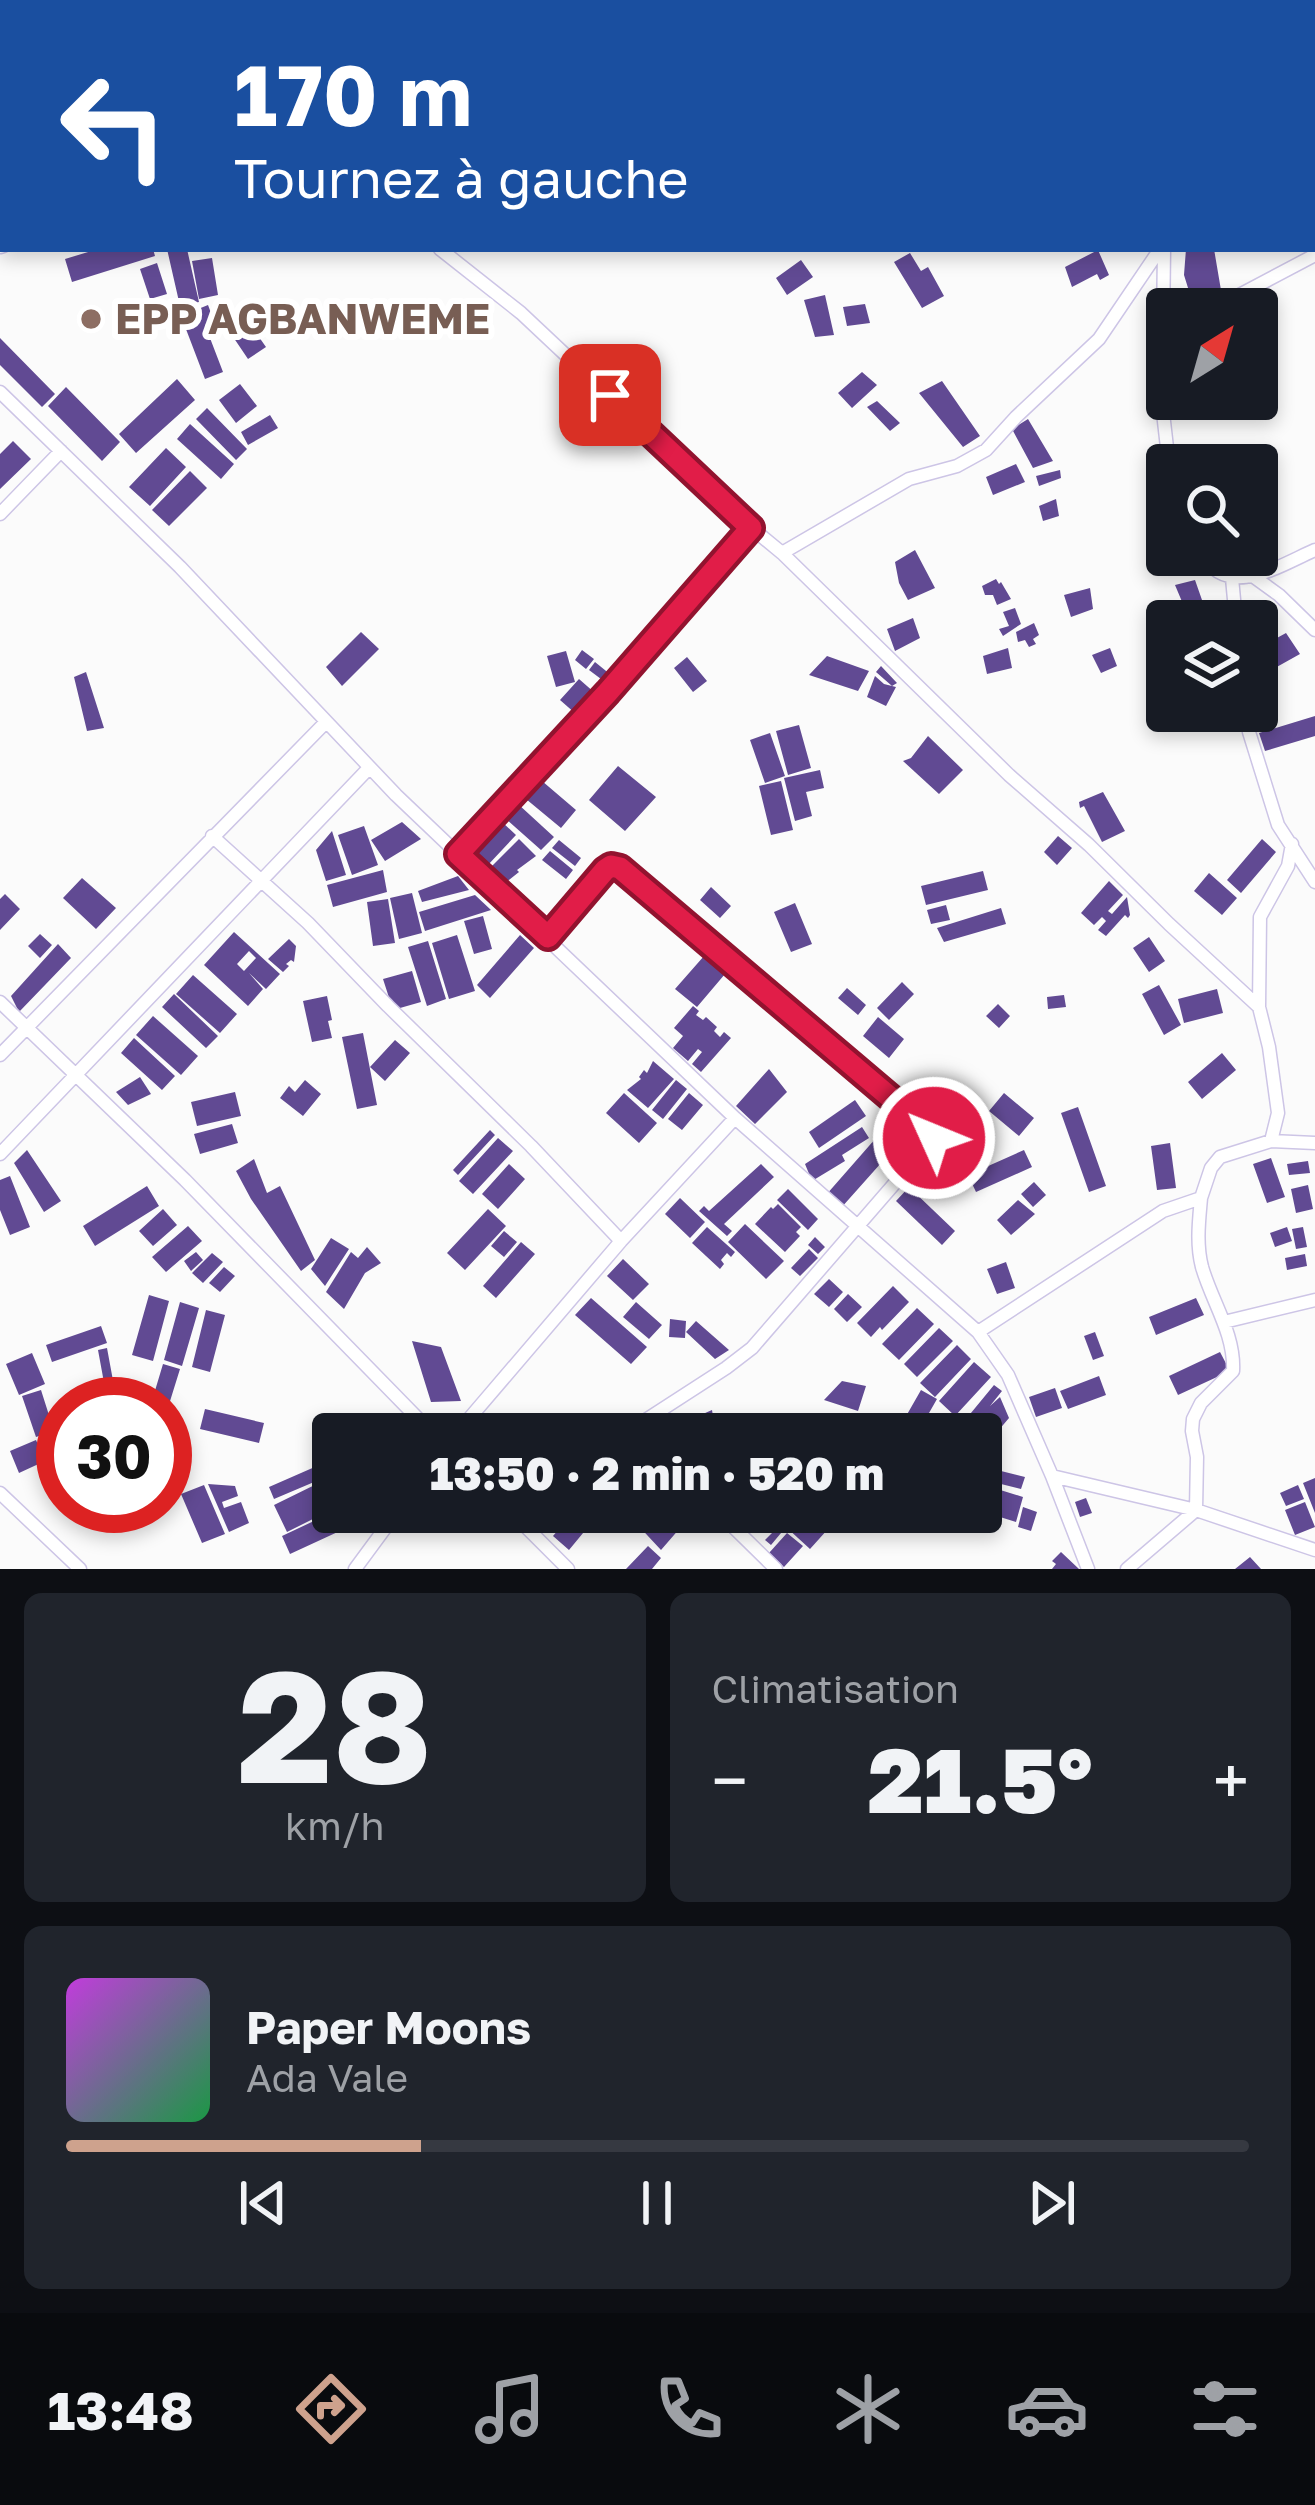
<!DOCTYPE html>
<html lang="fr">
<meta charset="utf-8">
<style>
body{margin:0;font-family:"Golos Text",sans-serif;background:#20242c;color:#f1f3f6;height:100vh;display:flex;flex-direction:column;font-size:45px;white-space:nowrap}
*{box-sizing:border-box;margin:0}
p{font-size:39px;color:#9ea1a6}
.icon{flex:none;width:66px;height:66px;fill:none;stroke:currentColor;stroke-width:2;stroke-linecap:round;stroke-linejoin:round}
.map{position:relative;height:1569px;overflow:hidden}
.details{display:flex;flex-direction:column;gap:24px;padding:24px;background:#0d0f14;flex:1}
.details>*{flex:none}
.hud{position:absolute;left:0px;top:0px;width:1317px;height:252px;box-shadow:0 6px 18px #0003;background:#1a4fa0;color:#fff;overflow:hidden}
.needle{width:78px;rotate:37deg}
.controls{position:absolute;left:1146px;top:288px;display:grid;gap:24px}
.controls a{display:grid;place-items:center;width:132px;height:132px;border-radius:12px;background:#171b24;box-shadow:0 6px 18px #0003;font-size:60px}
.speed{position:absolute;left:36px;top:1377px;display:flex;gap:24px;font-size:60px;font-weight:700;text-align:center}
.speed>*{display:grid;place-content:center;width:156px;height:156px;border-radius:50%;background:#171b24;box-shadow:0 6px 18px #0003;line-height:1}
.speed .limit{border:18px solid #d22;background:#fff;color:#111}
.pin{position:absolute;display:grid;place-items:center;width:102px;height:102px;color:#fff;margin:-51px;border-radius:24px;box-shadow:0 6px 18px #0006}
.me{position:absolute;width:132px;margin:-66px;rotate:314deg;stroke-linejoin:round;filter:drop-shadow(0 0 9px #0008)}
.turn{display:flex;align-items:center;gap:42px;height:252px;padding:0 36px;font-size:54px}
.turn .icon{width:156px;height:156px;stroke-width:2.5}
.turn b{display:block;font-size:84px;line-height:102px}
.big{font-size:90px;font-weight:800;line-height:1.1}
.details .card{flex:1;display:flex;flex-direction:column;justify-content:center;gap:18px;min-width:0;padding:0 42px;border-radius:18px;background:#20242c}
.details .dial{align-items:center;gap:0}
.dial b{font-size:156px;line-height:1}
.song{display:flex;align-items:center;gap:36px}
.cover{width:144px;height:144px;border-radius:18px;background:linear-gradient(135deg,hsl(290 70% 55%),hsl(140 70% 35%))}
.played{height:12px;border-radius:6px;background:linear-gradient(90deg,#cea28d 30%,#363941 30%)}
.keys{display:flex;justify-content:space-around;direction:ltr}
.heat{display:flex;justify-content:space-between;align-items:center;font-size:66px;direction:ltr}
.details .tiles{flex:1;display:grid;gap:24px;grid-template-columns:1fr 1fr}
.card:last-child{grid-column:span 2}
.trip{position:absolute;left:312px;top:1413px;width:690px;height:120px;border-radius:12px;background:#171b24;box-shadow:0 6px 18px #0003;font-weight:800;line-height:120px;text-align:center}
.dock{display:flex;height:192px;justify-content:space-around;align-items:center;background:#090b0e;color:#9ea1a6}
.dock .icon{width:84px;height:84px}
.dock .current{color:#cea28d}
.dock b{font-size:54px;color:#f1f3f6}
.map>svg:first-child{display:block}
</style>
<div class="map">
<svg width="1315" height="1569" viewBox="0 0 1315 1569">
<rect width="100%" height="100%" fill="#fbfbfb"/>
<path fill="#614a93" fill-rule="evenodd" d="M98 249H153L155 256 72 282 65 259Z
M167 249H187L199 302 180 306Z
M1186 249H1214L1222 296 1193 304 1184 275Z
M1098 250 1109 275 1100 280 1097 274 1072 287 1065 267Z
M910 253 921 271 928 267 944 296 922 308 894 262Z
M212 258 218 295 199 299 192 261Z
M801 260 813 277 787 295 776 278Z
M157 263 167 294 150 299 140 269Z
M825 295 834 335 815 337 804 300Z
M865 304 870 323 847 326 843 307Z
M208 305 214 321 205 325 223 372 205 379 181 316Z
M240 310 266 347 248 359 223 322Z
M0 338 55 394 42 407 0 365Z
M862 372 877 385 852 408 838 393Z
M177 379 195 400 136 453 119 434Z
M942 381 980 436 963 447 919 393Z
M240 384 257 406 236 423 219 400Z
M66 387 120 442 102 461 48 406Z
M877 401 900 423 890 431 867 407Z
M207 408 247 449 236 460 196 419Z
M270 415 278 428 248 445 241 432Z
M1028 419 1053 461 1033 468 1012 429Z
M190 424 234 464 221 479 177 439Z
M13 441 31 459 0 489V454Z
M166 448 186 467 150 506 129 487Z
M1016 464 1025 482 993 495 986 477Z
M1060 470 1061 478 1039 486 1036 476Z
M190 471 207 488 169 526 152 510Z
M1056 499 1059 516 1043 521 1039 506Z
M915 550 935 588 908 600 899 583 895 562Z
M1170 555H1189L1190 562 1173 568Z
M996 579 999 584 1001 582 1011 599 997 605 993 595H985L982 586Z
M1195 580 1202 600 1183 604 1175 585Z
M1090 588 1093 609 1071 617 1064 595Z
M1204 603 1209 621H1170L1169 613Z
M1015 608 1021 624 1003 636 999 629 1009 626 1003 612Z
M913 618 920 638 895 651 887 629Z
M1034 623 1039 635 1033 639 1036 644 1029 647 1025 640 1018 642 1016 632Z
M361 632 379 649 342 686 326 667Z
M1286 633 1300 654 1257 678V649Z
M1008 648 1012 668 987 674 983 656Z
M1110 648 1117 666 1101 673 1092 655Z
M582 650 594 659 586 669 575 660Z
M1167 650V683L1155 654Z
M566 651 575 682 556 687 547 656Z
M827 656 869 671 858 691 809 675Z
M687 657 707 681 693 692 674 668Z
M595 662 611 675 605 682 589 670Z
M881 666 897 683 892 686 876 672Z
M86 672 104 728 87 731 74 677Z
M875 676 884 684 896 687 886 706 867 697Z
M579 679 595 693 576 714 560 700Z
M1315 716V736L1265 751 1259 733Z
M799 725 811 768 788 775 776 731Z
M770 733 785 776 765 783 750 740Z
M928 736 963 770 939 794 903 761 911 758Z
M618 766 656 797 625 831 589 800Z
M820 770 824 788 806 792 812 816 795 821 784 778Z
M542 781 576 810 561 828 526 799Z
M781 781 793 830 771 835 759 786Z
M1103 792 1125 831 1102 842 1084 806 1080 808 1079 802Z
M518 804 554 837 541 850 505 818Z
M501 821 516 835 487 866 484 863 481 866 474 856 478 846 481 848 487 841 485 838 499 828 497 826Z
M402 822 421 839 385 861 371 840Z
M364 826 378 865 352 875 338 835Z
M332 831 346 875 326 881 316 850Z
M1058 836 1072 848 1057 865 1044 852Z
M519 839 536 856 517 870 519 872 505 883 507 885 503 889 486 872Z
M1262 839 1276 852 1241 893 1227 880Z
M559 840 581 858 575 866 552 848Z
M550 851 573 870 566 879 542 860Z
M383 870 387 892 333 907 327 885Z
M983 871 988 890 926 905 921 886Z
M1209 873 1237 898 1222 915 1194 891Z
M458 876 469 890 422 902 418 891Z
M82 878 116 908 96 929 63 898Z
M1109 881 1123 895 1108 911 1112 914 1127 897 1130 915 1128 918 1125 915 1106 936 1098 930 1106 921 1102 917 1094 925 1081 913Z
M711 887 731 906 720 918 700 900Z
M412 893 422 933 399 939 390 898Z
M5 894 20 909 0 930V899Z
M475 895 491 910 425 931 419 912Z
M388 899 395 943 373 946 367 902Z
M795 903 812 944 791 952 774 912Z
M946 905 950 920 931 924 927 910Z
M1001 908 1006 924 944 942 937 928Z
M483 916 492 949 474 954 464 921Z
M234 932 280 974 266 989 249 973 263 989 248 1006 204 965ZM249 951 256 958 244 971 237 964Z
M40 934 52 945 40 958 28 946Z
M457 935 475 991 449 999 432 943Z
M520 935 534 948 490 998 477 985Z
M1149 937 1165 961 1149 972 1133 948Z
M289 939 296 946 294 962 291 960 286 964 289 966 283 972 268 959Z
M428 941 446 999 427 1006 408 947Z
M58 944 71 958 19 1012 11 996Z
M704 956 725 974 697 1007 675 989Z
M412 971 421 1002 393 1010 383 979Z
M193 975 237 1014 220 1033 176 994Z
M902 982 914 994 889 1020 877 1008Z
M1159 985 1181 1025 1164 1035 1142 994Z
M847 988 866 1005 858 1015 838 998Z
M1217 989 1223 1013 1184 1023 1178 999Z
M174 994 218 1036 206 1048 162 1007Z
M1064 995 1066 1007 1048 1009 1047 997Z
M327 996 332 1020 328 1021 332 1038 312 1042 303 1001Z
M998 1004 1010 1016 999 1028 986 1016Z
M693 1006 699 1011 696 1015 703 1020 706 1017 717 1027 714 1031 720 1037 724 1032 731 1038 701 1072 692 1064 702 1052 698 1049 688 1061 673 1048 683 1036 674 1028Z
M153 1016 198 1056 181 1075 136 1035Z
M878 1017 904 1039 889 1058 863 1036Z
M363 1033 377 1105 357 1109 342 1037Z
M134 1038 175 1076 162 1090 121 1053Z
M395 1040 410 1053 385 1081 370 1067Z
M1222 1053 1236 1070 1202 1099 1188 1082Z
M653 1061 674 1079 648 1108 627 1090 641 1079 639 1077 644 1070 647 1073Z
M769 1069 787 1092 755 1124 736 1106Z
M140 1077 151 1094 128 1105 116 1092Z
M305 1080 321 1094 303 1116 280 1098 289 1086 295 1092Z
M676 1080 687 1089 663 1119 652 1110Z
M235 1092 241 1116 197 1126 191 1102Z
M624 1093 657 1123 639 1143 606 1113Z
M689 1093 703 1105 682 1130 668 1119Z
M1004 1093 1034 1118 1019 1136 989 1111Z
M855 1100 866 1116 819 1148 809 1132Z
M1078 1107 1106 1186 1089 1192 1061 1113Z
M890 1122 906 1135 841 1208 826 1195Z
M232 1124 238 1143 200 1154 194 1134Z
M862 1127 869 1138 842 1155 845 1161 812 1181 805 1164Z
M490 1130 495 1135 458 1175 453 1170Z
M498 1138 513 1151 473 1194 459 1181Z
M1170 1143 1176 1188 1157 1190 1151 1146Z
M27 1150 61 1201 44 1212 14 1163Z
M1024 1150 1032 1167 976 1192 968 1175Z
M1271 1158 1285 1197 1267 1203 1253 1164Z
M254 1159 267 1193 280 1186 315 1260 301 1271 251 1199 236 1171Z
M1308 1161 1310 1173 1289 1175 1287 1164Z
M509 1164 525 1179 498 1209 482 1194Z
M761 1164 774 1177 724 1224 732 1231 727 1236 699 1211 704 1206 709 1211Z
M10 1176 30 1227 10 1235 0 1210V1180Z
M1034 1182 1046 1195 1033 1207 1021 1194Z
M1308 1185 1313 1209 1296 1213 1291 1189Z
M147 1186 159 1206 95 1246 83 1226Z
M909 1187 955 1231 942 1245 896 1201Z
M788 1189 818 1219 808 1230 777 1200Z
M680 1198 705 1222 690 1238 665 1214Z
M1018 1200 1035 1214 1011 1235 997 1220Z
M778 1204 801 1227 796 1232 800 1236 785 1252 755 1224 771 1207 773 1209Z
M163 1209 177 1225 153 1246 139 1231Z
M488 1209 506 1226 465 1270 447 1253Z
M745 1224 784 1261 766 1279 728 1242Z
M188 1226 202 1241 166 1272 152 1257Z
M707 1227 735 1252 731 1257 727 1253 721 1260 724 1264 720 1269 692 1243Z
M1287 1227 1292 1241 1275 1247 1270 1233Z
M1303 1227 1307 1247 1296 1249 1292 1229Z
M504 1231 517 1242 504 1257 491 1246Z
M815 1237 825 1247 818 1254 808 1245Z
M331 1238 349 1249 325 1286 311 1269Z
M521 1242 535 1254 496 1298 483 1286Z
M367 1247 381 1263 365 1273 344 1309 326 1292 351 1252 358 1258Z
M809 1249 818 1258 800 1276 791 1268Z
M196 1252 203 1260 191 1271 184 1261Z
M212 1253 223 1262 203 1283 192 1273Z
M1305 1254 1307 1266 1287 1270 1285 1258Z
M623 1259 649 1284 633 1300 607 1276Z
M1006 1262 1015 1288 997 1294 987 1269Z
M224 1267 235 1276 220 1292 209 1283Z
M829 1279 843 1292 829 1307 814 1294Z
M893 1286 909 1302 882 1330 880 1327 871 1337 857 1323Z
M848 1294 862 1307 847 1322 834 1309Z
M149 1295 169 1301 153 1361 132 1355Z
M591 1298 647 1347 631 1364 575 1315Z
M1196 1298 1204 1315 1156 1335 1149 1317Z
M180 1302 199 1308 182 1366 164 1360Z
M636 1302 662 1325 649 1339 623 1317Z
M917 1308 934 1324 899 1360 882 1344Z
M206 1310 225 1315 210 1372 192 1367Z
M670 1319 686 1321 685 1338 669 1337Z
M696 1321 729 1350 715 1359 686 1332Z
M101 1326 107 1343 52 1362 46 1345Z
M939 1328 953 1341 917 1377 904 1364Z
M1095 1332 1104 1356 1093 1360 1084 1336Z
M412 1341 441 1347 461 1401 431 1402Z
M957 1345 971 1359 935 1397 920 1383Z
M107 1348 114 1386 105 1388 98 1350Z
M1220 1352 1230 1371 1178 1395 1169 1376Z
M32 1353 45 1384 19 1395 6 1364Z
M974 1362 991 1377 955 1416 939 1401Z
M163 1364 180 1369 166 1414 165 1404H151Z
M1099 1376 1106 1395 1068 1409 1060 1391Z
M842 1381 866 1386 858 1411 824 1400Z
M994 1385 1002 1391 990 1406 1000 1397 1009 1418 981 1451V1434H957L964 1425 970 1430 974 1426 966 1419Z
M1055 1388 1062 1408 1036 1417 1029 1397Z
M41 1390 54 1431 36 1437 22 1396Z
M921 1390 937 1399 917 1434 901 1425Z
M205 1409 264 1423 259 1443 200 1429Z
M712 1410 715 1428 710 1429 711 1434H690L687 1421Z
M947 1414 960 1423 952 1434H932Z
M667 1415 679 1434H656L651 1427Z
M36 1440 45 1461 19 1473 10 1451Z
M333 1459V1474L274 1499 269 1487Z
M981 1466 1025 1477 1021 1489 981 1479Z
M333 1476V1509L287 1532 274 1505Z
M1315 1478V1513L1303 1483Z
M208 1484 235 1486 238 1496 222 1502 224 1508 241 1502 249 1523 229 1532Z
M981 1484 1023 1497 1016 1522 981 1511Z
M204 1485 225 1534 202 1543 181 1494Z
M1298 1485 1304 1499 1286 1506 1280 1493Z
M1086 1498 1092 1513 1080 1517 1075 1502Z
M1305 1502 1315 1527 1295 1535 1285 1510Z
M120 1506H141V1513L121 1514Z
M1023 1507 1037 1512 1031 1531 1018 1527Z
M333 1512H381L290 1554 282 1536Z
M577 1512H611L594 1529Z
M643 1512H676L687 1520 661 1550 634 1521Z
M734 1512H760L748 1525Z
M793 1512H802L808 1517 811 1513 816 1518 812 1523 819 1530 824 1525 828 1529 810 1549 786 1527 771 1545 765 1540Z
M572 1514 588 1527 569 1550 553 1536Z
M787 1533 803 1546 784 1567 769 1553Z
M648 1546 661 1558 652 1569H626Z
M1061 1552 1079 1569H1052L1056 1564 1052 1561Z
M1250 1557 1261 1569H1235Z"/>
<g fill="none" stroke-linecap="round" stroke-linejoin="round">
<g stroke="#cdc5e6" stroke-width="15">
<path id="street" d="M168 0 171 3
M677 0 678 3
M792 0V3
M1095 0 1096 3
M440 249 521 313 737 516 782 553 1009 775 1089 845 1169 924 1259 1007 1269 1047 1278 1113 1271 1141
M1164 249 1162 404 1169 465
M1213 309 1315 255
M0 392 180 567 396 795 735 1118 978 1332 1008 1375 1052 1476 1088 1569
M0 514 61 451
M782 553 909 479 957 466 986 450 1016 417 1099 339 1160 249
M1202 555C1229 600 1280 565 1315 550
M1254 577 1279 595 1315 630
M1232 578 1236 621
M1246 711 1249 732 1278 825 1315 882
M212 836 308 923 388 1006 531 1146 621 1241 456 1434
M458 854 608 693 751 528
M547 937 605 870 611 866 620 868 931 1132 934 1138 752 1348 726 1368 624 1434
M0 1002 185 1180 433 1434
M1259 1007 1260 917 1288 866 1292 844
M0 1055 325 723
M0 1154 369 768
M621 1241 735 1118
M1224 1322 1315 1300
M978 1332 1163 1211 1201 1198 1211 1168 1220 1157 1271 1141 1315 1143
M1052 1476 1196 1510 1315 1550
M0 1493 80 1569
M511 1512 568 1569
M718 1512 776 1569
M355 1569 397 1512
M1127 1569 1196 1510 1197 1457 1192 1431 1193 1419 1201 1403 1233 1371C1235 1334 1212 1302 1202 1267 1196 1244 1199 1221 1201 1198"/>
</g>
<g stroke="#cdc5e6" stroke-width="21">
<path id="secondary" d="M830 3 840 0
M0 244 3 243"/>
</g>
<use href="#street" stroke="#fff" stroke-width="12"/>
<use href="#secondary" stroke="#fff" stroke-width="18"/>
</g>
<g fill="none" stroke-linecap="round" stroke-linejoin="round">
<g stroke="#92132f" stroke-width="30">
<path id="route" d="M610 395 751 528 608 692 458 854 548 937 605 870 611 866 620 868 931 1132 934 1138"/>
</g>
<use href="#route" stroke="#e11d48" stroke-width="21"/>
</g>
<circle fill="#8d6e63" stroke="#fff" stroke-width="4.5" cx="91" cy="319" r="12"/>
<g text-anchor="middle" stroke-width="12" stroke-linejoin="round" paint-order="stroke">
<g font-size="42" font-weight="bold" fill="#785e54" stroke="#fff" text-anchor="start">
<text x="115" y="334">EPP AGBANWEME</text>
</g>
</g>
</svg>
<div class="controls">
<a><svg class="needle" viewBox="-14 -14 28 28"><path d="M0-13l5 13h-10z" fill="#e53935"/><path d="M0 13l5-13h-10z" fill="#9ea1a6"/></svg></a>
<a><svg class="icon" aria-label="search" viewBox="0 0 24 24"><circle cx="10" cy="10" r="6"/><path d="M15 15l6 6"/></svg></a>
<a><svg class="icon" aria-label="layers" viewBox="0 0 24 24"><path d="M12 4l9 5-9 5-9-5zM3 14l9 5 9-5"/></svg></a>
</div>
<div class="speed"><div class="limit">30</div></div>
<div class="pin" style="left:610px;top:395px;background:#d93025"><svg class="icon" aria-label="arrive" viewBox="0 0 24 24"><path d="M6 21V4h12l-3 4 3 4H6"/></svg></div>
<svg class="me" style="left:934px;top:1138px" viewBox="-20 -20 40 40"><circle r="17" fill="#e11d48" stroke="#fff" stroke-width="3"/><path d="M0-11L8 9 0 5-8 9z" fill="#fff"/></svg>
<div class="trip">13:50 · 2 min · 520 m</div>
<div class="hud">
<div class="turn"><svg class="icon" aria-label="left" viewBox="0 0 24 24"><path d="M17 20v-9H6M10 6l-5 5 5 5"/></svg><div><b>170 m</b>Tournez à gauche</div></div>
</div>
</div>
<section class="details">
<div class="tiles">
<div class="card dial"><b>28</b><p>km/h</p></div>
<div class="card"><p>Climatisation</p>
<div class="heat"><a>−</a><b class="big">21.5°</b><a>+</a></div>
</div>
<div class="card">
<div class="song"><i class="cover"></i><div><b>Paper Moons</b><p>Ada Vale</p></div></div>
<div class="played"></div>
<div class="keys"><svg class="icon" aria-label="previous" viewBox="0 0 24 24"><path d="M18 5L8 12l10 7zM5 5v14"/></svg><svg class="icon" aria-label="pause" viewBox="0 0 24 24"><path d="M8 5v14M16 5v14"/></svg><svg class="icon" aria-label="next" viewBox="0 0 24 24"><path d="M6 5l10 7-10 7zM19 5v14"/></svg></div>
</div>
</div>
</section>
<nav class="dock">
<b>13:48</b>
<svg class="icon current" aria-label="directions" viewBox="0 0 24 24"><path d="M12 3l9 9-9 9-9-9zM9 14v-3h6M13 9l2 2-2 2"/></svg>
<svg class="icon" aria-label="music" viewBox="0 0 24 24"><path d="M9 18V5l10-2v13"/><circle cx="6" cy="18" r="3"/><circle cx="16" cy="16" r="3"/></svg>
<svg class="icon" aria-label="phone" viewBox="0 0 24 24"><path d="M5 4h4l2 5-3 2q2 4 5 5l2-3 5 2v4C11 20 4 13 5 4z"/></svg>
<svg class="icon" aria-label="climate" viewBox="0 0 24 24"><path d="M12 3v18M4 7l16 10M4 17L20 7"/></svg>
<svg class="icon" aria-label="car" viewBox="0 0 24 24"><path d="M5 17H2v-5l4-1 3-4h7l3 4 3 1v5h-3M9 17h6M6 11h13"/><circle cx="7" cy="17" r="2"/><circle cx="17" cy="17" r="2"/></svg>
<svg class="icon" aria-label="filters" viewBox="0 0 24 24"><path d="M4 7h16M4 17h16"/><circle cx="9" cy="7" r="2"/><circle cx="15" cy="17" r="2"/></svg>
</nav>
